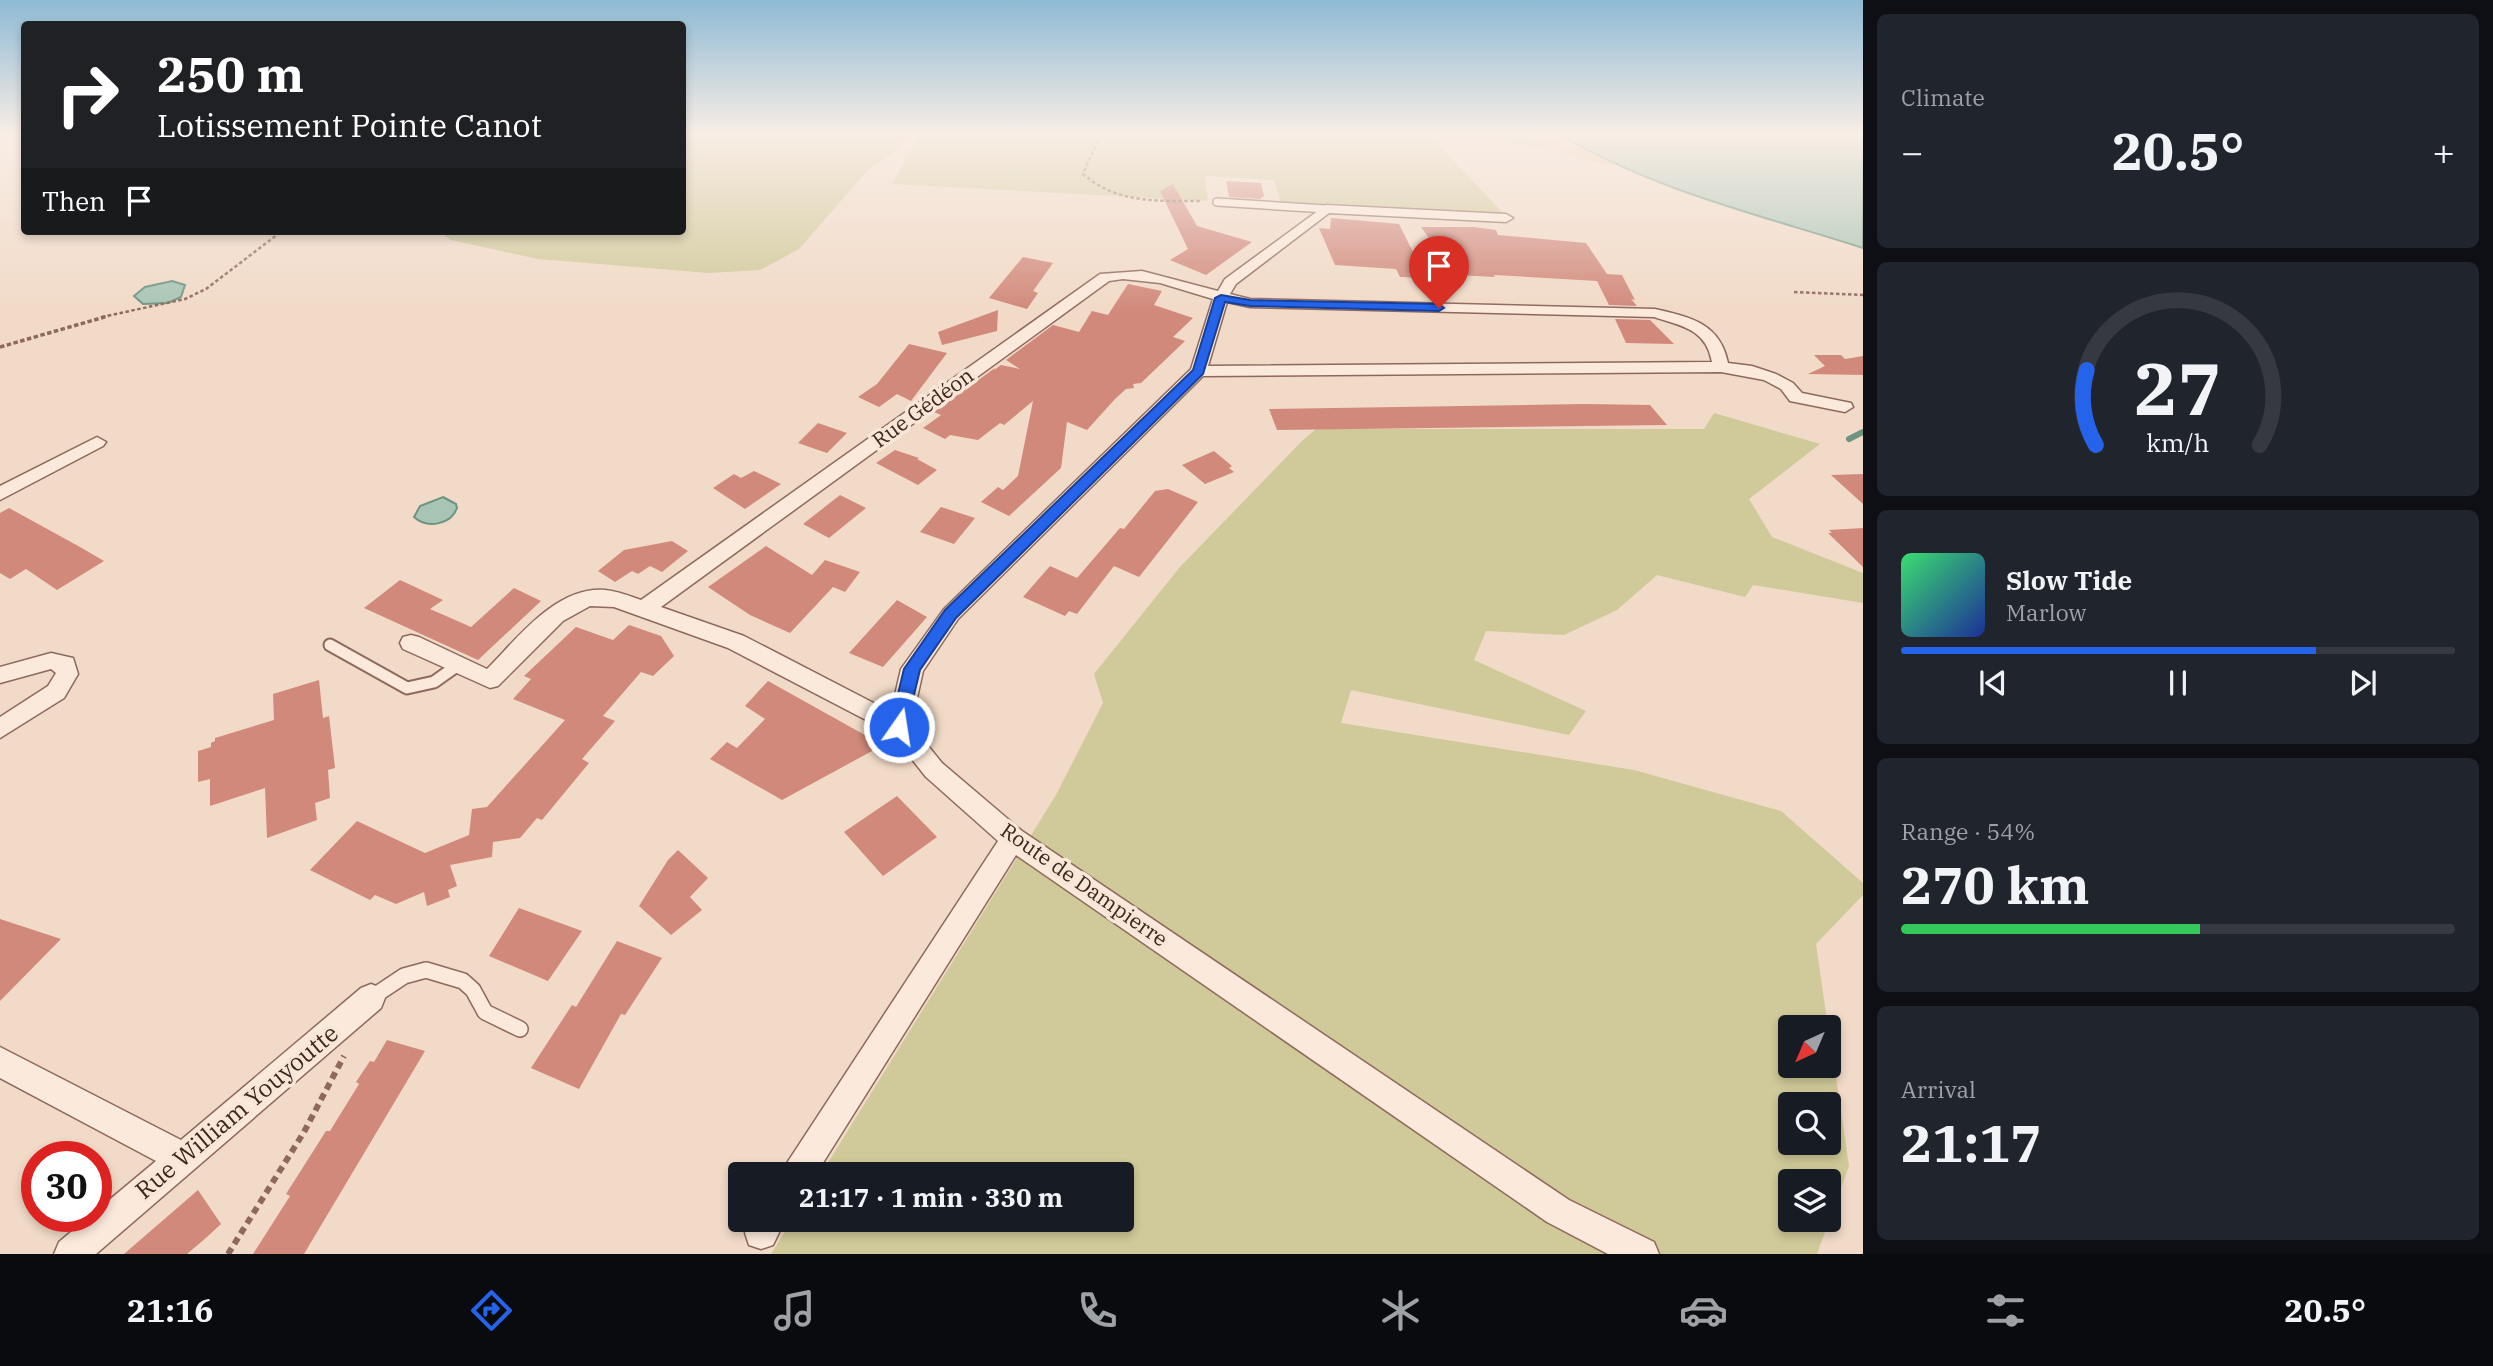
<!DOCTYPE html>
<meta charset="utf-8">
<style>
body{margin:0;font-family:"IBM Plex Serif",serif;background:#20242c;color:#f1f3f6;height:100vh;display:flex;flex-direction:column;font-size:26px;white-space:nowrap}
*{box-sizing:border-box;margin:0}
p{font-size:23px;color:#9ea1a6}
.icon{flex:none;width:38px;height:38px;fill:none;stroke:currentColor;stroke-width:2;stroke-linecap:round;stroke-linejoin:round}
.map{position:relative;flex:1;overflow:hidden}
.panel{display:flex;flex-direction:column;gap:14px;padding:14px;background:#0d0f14;width:630px}
.panel>*{flex:none}
.top-card{position:absolute;left:21px;top:21px;width:665px;height:214px;border-radius:7px;box-shadow:0 4px 10px #0003;background:#202124;color:#fff;overflow:hidden}
.needle{width:46px;rotate:224deg}
.tools{position:absolute;left:1778px;top:1015px;display:grid;gap:14px}
.tools a{display:grid;place-items:center;width:63px;height:63px;border-radius:7px;background:#171b24;box-shadow:0 4px 10px #0003;font-size:35px}
.speed{position:absolute;left:21px;top:1141px;display:flex;gap:14px;font-size:35px;font-weight:700;text-align:center}
.speed>*{display:grid;place-content:center;width:91px;height:91px;border-radius:50%;background:#171b24;box-shadow:0 4px 10px #0003;line-height:1}
.speed .limit{border:10px solid #d22;background:#fff;color:#111}
.pin{position:absolute;display:grid;place-items:center;width:60px;height:60px;color:#fff;margin:-72px -30px;border-radius:50% 50% 50% 0;rotate:-45deg;box-shadow:0 0 7px #0007}
.pin .icon{rotate:45deg}
.me{position:absolute;width:77px;margin:-38px;rotate:13deg;stroke-linejoin:round;filter:drop-shadow(0 0 5px #0008)}
.turn{display:flex;align-items:center;gap:24px;height:147px;padding:0 21px;font-size:32px}
.turn .icon{width:91px;height:91px;stroke-width:2.5}
.turn b{display:block;font-size:49px;line-height:60px}
.then{display:flex;align-items:center;height:66px;padding:0 21px;background:#0003;gap:14px;font-size:26px}
.big{font-size:52px;font-weight:800;line-height:1.1}
.panel .widget{flex:1;display:flex;flex-direction:column;justify-content:center;gap:10px;min-width:0;padding:0 24px;border-radius:10px;background:#20242c}
.panel .dial{align-items:center;gap:0}
.dial svg{height:182px;overflow:visible;fill:none;stroke:#363941;stroke-width:7;stroke-linecap:round;text-anchor:middle}
.dial text{fill:#f1f3f6;stroke:none}
.song{display:flex;align-items:center;gap:21px}
.cover{width:84px;height:84px;border-radius:10px;background:linear-gradient(135deg,hsl(140 70% 55%),hsl(230 70% 35%))}
.played{height:7px;border-radius:4px;background:linear-gradient(90deg,#2563eb 75%,#363941 75%)}
.keys{display:flex;justify-content:space-around;direction:ltr}
.heat{display:flex;justify-content:space-between;align-items:center;font-size:38px;direction:ltr}
.charge{height:10px;border-radius:5px;background:linear-gradient(90deg,#34c759 54%,#363941 0)}
.trip{position:absolute;left:728px;top:1162px;width:406px;height:70px;border-radius:7px;background:#171b24;box-shadow:0 4px 10px #0003;font-weight:800;line-height:70px;text-align:center}
.tab-bar{display:flex;height:112px;justify-content:space-around;align-items:center;background:#090b0e;color:#9ea1a6}
.tab-bar .icon{width:49px;height:49px}
.tab-bar .on{color:#2563eb}
.tab-bar b{font-size:32px;color:#f1f3f6}
main{display:flex;flex:1;min-height:0}
.map>svg:first-child{display:block}
</style>
<main>
<div class="map">
<svg width="1863" height="1254" viewBox="0 0 1863 1254">
<rect width="100%" height="100%" fill="#f1dac7"/>
<path fill="#d0c999" fill-rule="evenodd" d="M683 135H908L899 149 868 170 799 249 760 270 709 273 538 259 451 240 438 231H682Z
M919 135H1424L1434 140 1505 215 1281 204 1274 180 1205 176 1208 201 892 184Z
M1431 135H1525L1544 147Z
M1714 413 1820 444 1749 499 1772 537 1863 573V603L1753 585 1745 597 1657 575 1617 610 1564 635 1486 631 1474 660 1586 711 1569 735 1351 690 1341 723 1634 770 1781 811 1863 883V895L1816 944 1828 1027H1790V1066H1829V1029L1849 1166 1817 1254H771L792 1220H1122V1174H821L1056 795 1103 703 1094 674 1180 567 1303 440 1316 429H1704ZM1790 1104H1829V1143H1790ZM1790 1181H1829V1220H1790Z"/>
<path fill="#eec7a3" d="M1525 135H1561L1618 165C1584 163 1554 154 1525 135Z"/>
<path fill="#a8c4b5" stroke="#6e9481" stroke-width="2" d="M1561 135H1863V248C1761 215 1655 191 1561 135Z
M172 281 185 285 181 297 168 303 143 304 134 296 145 287Z
M443 497 456 504 457 508C451 525 427 529 414 517L420 506Z"/>
<g fill="none" stroke-linecap="round" stroke-linejoin="round">
<path stroke="#6e9481" stroke-width="6" d="M1849 439 1863 432"/>
</g>
<path fill="#d1897b" d="M1226 181 1261 183 1264 196 1260 199 1229 197Z
M1173 184 1197 226 1252 242 1206 275 1170 260 1188 249 1160 191Z
M1331 218 1399 224 1426 278 1400 277 1396 269 1335 265 1319 228 1330 229Z
M1421 227H1474L1496 230 1498 235 1586 243 1607 274 1622 275 1635 300 1631 299 1637 306 1609 305 1597 281 1494 275 1495 277 1455 275Z
M1023 257 1053 263 1033 291 1038 293 1027 309 989 298Z
M1128 284 1162 291 1154 305 1193 318 1173 337 1185 341 1141 383 1133 384 1134 388 1126 389 1115 399 1087 430 1067 422 1061 468 1009 516 981 502 998 487 1003 490 1018 476 1033 401 1004 425 1000 423 978 440 950 435 945 439 923 428 941 415 934 412 995 368 994 370 1001 365 1020 369 1006 360 1053 325 1079 332 1092 311 1108 315Z
M998 310 997 331 942 345 938 332Z
M1615 319 1650 320 1674 344 1626 343Z
M909 344 947 353 911 401 897 394 879 407 858 397 877 384Z
M1814 355H1841L1845 359 1863 356V375L1808 374 1825 366Z
M1584 404 1650 405 1667 425 1277 430 1269 409Z
M818 423 847 433 827 453 798 443Z
M895 450 919 458 917 459 937 470 918 485 876 463Z
M1214 451 1232 466 1229 468 1234 472 1205 484 1182 465Z
M754 471 781 484 745 509 713 488 734 474 741 478Z
M1863 474V504L1831 475Z
M1168 489 1198 502 1139 577 1114 566 1077 614 1069 611 1065 616 1023 597 1050 566 1077 578 1120 528 1124 529 1155 491Z
M840 495 866 508 829 538 803 524Z
M941 507 975 518 954 544 920 532Z
M9 508 80 547 104 561 57 590 26 569 10 579 0 573V513Z
M1863 528V567L1828 533H1832L1829 530Z
M672 541 688 551 662 572 650 566 638 574 632 571 615 582 598 571 624 550Z
M766 546 812 575 825 560 860 572 845 592 833 587 790 633 750 615 708 587Z
M400 580 443 600 430 609 471 627 514 588 541 601 478 660 364 608Z
M897 600 927 617 883 667 849 653Z
M629 625 661 636 674 656 653 676 641 672 603 716 615 721 582 759 589 763 542 820 537 818 520 838 493 842 492 857 450 865 457 886 448 890 450 897 427 906 424 892 396 904 375 895 370 900 310 870 357 821 425 853 469 835 472 809 487 807 565 720 513 699 531 679 524 676 576 627 613 640Z
M319 680 323 718 329 716 335 768 328 770 330 798 315 803 317 820 267 838 265 788 210 806V779L198 782V751L211 747V743L215 741V738L274 720 273 694Z
M768 681 872 739V751L782 800 710 759 727 742 737 748 765 719 745 706Z
M897 796 937 837 883 876 844 832Z
M678 850 708 878 690 897 702 910 671 935 639 906 668 860Z
M519 908 582 931 548 981 489 956Z
M0 919 61 939 0 1001Z
M617 941 662 958 625 1015 621 1014 579 1089 531 1068 572 1005 576 1007Z
M387 1040 425 1051 304 1254H253L290 1196 286 1194 326 1131H330L359 1084 356 1082 370 1061 374 1062Z
M198 1190 221 1224 207 1237 187 1254H124Z"/>
<g fill="none" stroke-linecap="round" stroke-linejoin="round">
<g stroke="#8e695b" stroke-width="10">
<path id="lane-far2" d="M1217 202 1326 209"/>
</g>
<g stroke="#8e695b" stroke-width="15">
<path id="lane-far1" d="M330 645 407 688 434 682 458 665"/>
</g>
<g stroke="#8e695b" stroke-width="18">
<path id="lane" d="M371 998 404 976 426 970 463 981 473 990 485 1012 520 1029"/>
</g>
<g stroke="#8e695b" stroke-width="3">
<path id="street" d="M1326 205 1506 214 1513 218 1506 222 1329 213 1236 284 1230 294 1250 299 1655 309C1690 317 1720 323 1728 363L1752 366 1776 374 1793 383 1802 393 1851 403 1853 407 1845 412 1790 401 1781 389 1764 380 1721 372 1203 376 958 619 923 671 911 725 942 763 1022 831 1569 1200 1654 1242 1659 1254H1608L1547 1222 1016 855 816 1174H782L787 1163 998 841 926 777 891 733 728 648 614 607 590 606 563 621 498 686 490 688 403 649 400 643 403 637 411 635 419 637 487 669C517 639 556 586 605 590 617 591 630 596 641 600L1100 274 1142 271 1218 291 1225 279ZM1123 279 1160 283 1213 299 1191 369 944 609 901 669 891 712 744 636 661 607 1109 281ZM1227 302 1250 307 1654 317C1682 326 1706 329 1712 362L1208 366Z
M97 437 106 442 103 446 0 500V486Z
M51 653 73 658 78 674 64 698 0 738V717L48 686 56 673 51 669 0 683V667Z
M371 984 381 988 385 998 381 1008 96 1254H54L59 1242 90 1216H96V1211L156 1161 0 1078V1047L181 1140 361 988Z
M751 1220H785L773 1245 761 1249 749 1245 745 1233Z"/>
</g>
<path stroke="#8e695b" stroke-width="2.5" stroke-dasharray="3.5 2.5" stroke-linecap="butt" d="M1100 135 1083 174C1117 204 1159 201 1202 201
M1502 135 1503 138
M1794 292 1863 295
M102 317 185 299 206 289 282 231"/>
<path stroke="#8e695b" stroke-width="3.5" stroke-dasharray="4.5 2.5" stroke-linecap="butt" d="M0 347 108 316"/>
<path stroke="#8e695b" stroke-width="6" stroke-dasharray="7 5" stroke-linecap="butt" d="M228 1254 304 1132 344 1056"/>
<use href="#lane-far2" stroke="#fbe9db" stroke-width="7"/>
<use href="#lane-far1" stroke="#fbe9db" stroke-width="11"/>
<use href="#lane" stroke="#fbe9db" stroke-width="15"/>
<use href="#street" fill="#fbe9db" fill-rule="evenodd"/>
</g>
<linearGradient id="sky" x2="0" y2="1"><stop stop-color="#8ebad4"/><stop offset="0.43" stop-color="#f9eee6"/><stop offset="1" stop-color="#f9eee6" stop-opacity="0"/></linearGradient>
<rect width="1863" height="311" fill="url(#sky)"/>
<path fill="#2563eb" stroke="#184099" stroke-width="2" d="M1221 295 1250 300 1439 304 1444 308 1439 311 1250 306 1225 302 1203 374 956 618 920 670 905 732H893L890 727 904 669 945 610 1193 370 1215 298Z"/>
<g text-anchor="middle" stroke-width="7" stroke-linejoin="round" paint-order="stroke">
<g font-size="21" fill="#3d261f" stroke="#f8e6d7">
<text transform="translate(923 408) rotate(-36)" y="7">Rue Gédéon</text>
<text transform="translate(1084 885) rotate(35)" y="7">Route de Dampierre</text>
</g>
<g font-size="24" fill="#3d261f" stroke="#f8e6d7">
<text transform="translate(237 1112) rotate(-40)" y="8">Rue William Youyoutte</text>
</g>
</g>
</svg>
<div class="tools">
<a><svg class="needle" viewBox="-14 -14 28 28"><path d="M0-13l5 13h-10z" fill="#e53935"/><path d="M0 13l5-13h-10z" fill="#9ea1a6"/></svg></a>
<a><svg class="icon" aria-label="search" viewBox="0 0 24 24"><circle cx="10" cy="10" r="6"/><path d="M15 15l6 6"/></svg></a>
<a><svg class="icon" aria-label="layers" viewBox="0 0 24 24"><path d="M12 4l9 5-9 5-9-5zM3 14l9 5 9-5"/></svg></a>
</div>
<div class="speed"><div class="limit">30</div></div>
<div class="pin" style="left:1439px;top:308px;background:#d93025"><svg class="icon" aria-label="arrive" viewBox="0 0 24 24"><path d="M6 21V4h12l-3 4 3 4H6"/></svg></div>
<svg class="me" style="left:899px;top:727px" viewBox="-20 -20 40 40"><circle r="17" fill="#2563eb" stroke="#fff" stroke-width="3"/><path d="M0-11L8 9 0 5-8 9z" fill="#fff"/></svg>
<div class="trip">21:17 · 1 min · 330 m</div>
<div class="top-card">
<div class="turn"><svg class="icon" aria-label="right" viewBox="0 0 24 24"><path d="M7 20v-9h11M14 6l5 5-5 5"/></svg><div><b>250 m</b>Lotissement Pointe Canot</div></div>
<div class="then">Then<svg class="icon" aria-label="arrive" viewBox="0 0 24 24"><path d="M6 21V4h12l-3 4 3 4H6"/></svg></div>
</div>
</div>
<section class="panel">
<div class="widget"><p>Climate</p>
<div class="heat"><a>−</a><b class="big">20.5°</b><a>+</a></div>
</div>
<div class="widget dial"><svg viewBox="0 0 100 80">
<path d="M14 69A42 42 0 1 1 86 69"/>
<path d="M14 69A42 42 0 0 1 10 36" stroke="#2563eb"/>
<text x="50" y="56" font-size="32" font-weight="700">27</text>
<text x="50" y="72" font-size="11">km/h</text>
</svg></div>
<div class="widget">
<div class="song"><i class="cover"></i><div><b>Slow Tide</b><p>Marlow</p></div></div>
<div class="played"></div>
<div class="keys"><svg class="icon" aria-label="previous" viewBox="0 0 24 24"><path d="M18 5L8 12l10 7zM5 5v14"/></svg><svg class="icon" aria-label="pause" viewBox="0 0 24 24"><path d="M8 5v14M16 5v14"/></svg><svg class="icon" aria-label="next" viewBox="0 0 24 24"><path d="M6 5l10 7-10 7zM19 5v14"/></svg></div>
</div>
<div class="widget"><p>Range · 54%</p><b class="big">270 km</b><div class="charge"></div></div>
<div class="widget"><p>Arrival</p><b class="big">21:17</b></div>
</section>
</main>
<nav class="tab-bar">
<b>21:16</b>
<svg class="icon on" aria-label="directions" viewBox="0 0 24 24"><path d="M12 3l9 9-9 9-9-9zM9 14v-3h6M13 9l2 2-2 2"/></svg>
<svg class="icon" aria-label="music" viewBox="0 0 24 24"><path d="M9 18V5l10-2v13"/><circle cx="6" cy="18" r="3"/><circle cx="16" cy="16" r="3"/></svg>
<svg class="icon" aria-label="phone" viewBox="0 0 24 24"><path d="M5 4h4l2 5-3 2q2 4 5 5l2-3 5 2v4C11 20 4 13 5 4z"/></svg>
<svg class="icon" aria-label="climate" viewBox="0 0 24 24"><path d="M12 3v18M4 7l16 10M4 17L20 7"/></svg>
<svg class="icon" aria-label="car" viewBox="0 0 24 24"><path d="M5 17H2v-5l4-1 3-4h7l3 4 3 1v5h-3M9 17h6M6 11h13"/><circle cx="7" cy="17" r="2"/><circle cx="17" cy="17" r="2"/></svg>
<svg class="icon" aria-label="filters" viewBox="0 0 24 24"><path d="M4 7h16M4 17h16"/><circle cx="9" cy="7" r="2"/><circle cx="15" cy="17" r="2"/></svg>
<b>20.5°</b>
</nav>
